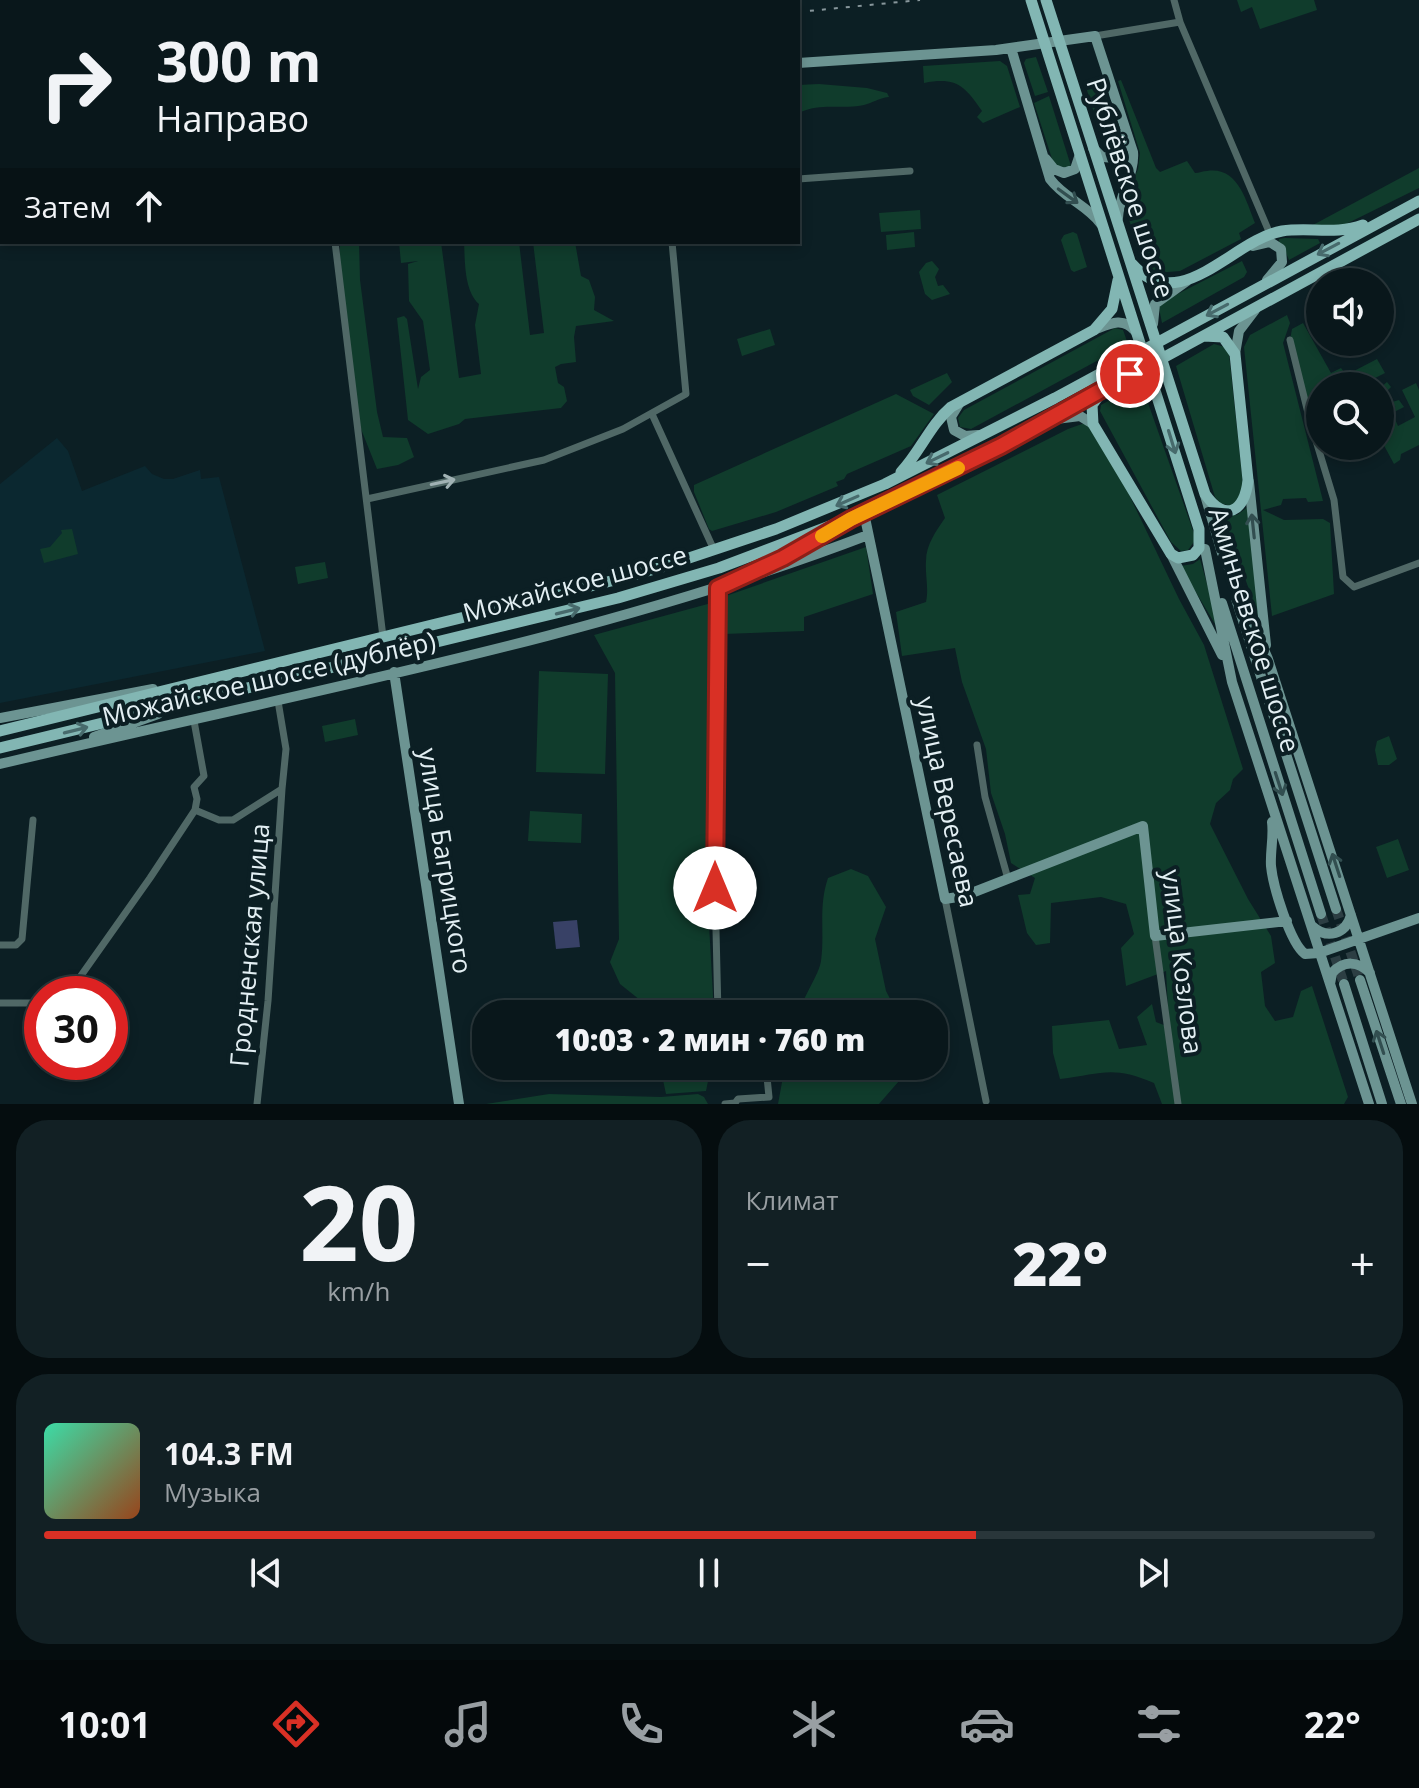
<!DOCTYPE html>
<html lang="ru">
<meta charset="utf-8">
<style>
body{margin:0;font-family:"Open Sans",sans-serif;background:#122024;color:#f1f3f6;height:100vh;display:flex;flex-direction:column;font-size:30px;white-space:nowrap}
*{box-sizing:border-box;margin:0}
p{font-size:26px;color:#999fa3}
.icon{flex:none;width:44px;height:44px;fill:none;stroke:currentColor;stroke-width:2;stroke-linecap:round;stroke-linejoin:round}
.map{position:relative;height:1104px;overflow:hidden}
.panel{display:flex;flex-direction:column;gap:16px;padding:16px;background:#050d0f;flex:1}
.panel>*{flex:none}
.top-card{position:absolute;left:0px;top:0px;width:800px;height:244px;box-shadow:0 4px 12px #0003,0 0 0 2px #29363a;background:#09171b;color:#f1f3f6;overflow:hidden}
.buttons{position:absolute;left:1306px;top:268px;display:grid;gap:16px}
.buttons a{display:grid;place-items:center;width:88px;height:88px;border-radius:50%;background:#09171b;box-shadow:0 4px 12px #0003,0 0 0 2px #29363a;font-size:40px}
.speed{position:absolute;left:24px;top:976px;display:flex;gap:16px;font-size:40px;font-weight:700;text-align:center}
.speed>*{display:grid;place-content:center;width:104px;height:104px;border-radius:50%;background:#09171b;box-shadow:0 4px 12px #0003,0 0 0 2px #29363a;line-height:1}
.speed .limit{border:12px solid #d22;background:#fff;color:#111}
.pin{position:absolute;display:grid;place-items:center;width:68px;height:68px;color:#fff;margin:-34px;border:4px solid #fff;border-radius:50%;box-shadow:0 2px 8px #0007}
.me{position:absolute;width:88px;margin:-44px;rotate:0deg;stroke-linejoin:round;filter:drop-shadow(0 0 6px #0008)}
.turn{display:flex;align-items:center;gap:28px;height:168px;padding:0 24px;font-size:36px}
.turn .icon{width:104px;height:104px;stroke-width:2.5}
.turn b{display:block;font-size:56px;line-height:68px}
.then{display:flex;align-items:center;height:76px;padding:0 24px;background:#0003;gap:16px;font-size:30px}
.big{font-size:60px;font-weight:800;line-height:1.1}
.panel .card{flex:1;display:flex;flex-direction:column;justify-content:center;gap:12px;min-width:0;padding:0 28px;border-radius:32px;background:#122024}
.panel .dial{align-items:center;gap:0}
.dial b{font-size:104px;line-height:1}
.song{display:flex;align-items:center;gap:24px}
.cover{width:96px;height:96px;border-radius:12px;background:linear-gradient(135deg,hsl(160 70% 55%),hsl(20 70% 35%))}
.played{height:8px;border-radius:4px;background:linear-gradient(90deg,#d93025 70%,#29363a 70%)}
.keys{display:flex;justify-content:space-around;direction:ltr}
.heat{display:flex;justify-content:space-between;align-items:center;font-size:44px;direction:ltr}
.panel .tiles{flex:1;display:grid;gap:16px;grid-template-columns:1fr 1fr}
.card:last-child{grid-column:span 2}
.trip{position:absolute;left:472px;top:1000px;width:476px;height:80px;border-radius:32px;background:#09171b;box-shadow:0 4px 12px #0003,0 0 0 2px #29363a;font-weight:800;line-height:80px;text-align:center}
.dock{display:flex;height:128px;justify-content:space-around;align-items:center;background:#04090b;color:#999fa3}
.dock .icon{width:56px;height:56px}
.dock .current{color:#d93025}
.dock b{font-size:36px;color:#f1f3f6}
.map>svg:first-child{display:block}
</style>
<div class="map">
<svg width="1419" height="1104" viewBox="0 0 1419 1104">
<rect width="100%" height="100%" fill="#0c1f24"/>
<path fill="#0b2830" d="M57 438 68 451 82 491 145 466 152 474 164 479H173L200 470 201 479 219 477 265 651 0 703V484Z"/>
<path fill="#103c2c" d="M1237 0H1314L1317 10 1260 29 1252 7 1241 12Z
M1036 57 1048 92 1035 96 1024 63 1026 59Z
M1000 61 1007 66 1020 107 983 123 977 117 982 111C964 85 956 77 924 83L923 66Z
M1101 79 1119 138 1116 150 1106 151 1085 84Z
M1121 80 1156 168 1160 172 1187 161 1195 173C1199 173 1203 171 1207 171 1238 166 1246 201 1255 223L1239 233 1241 239 1180 271 1156 273 1144 264 1126 211 1128 194 1138 169 1140 153 1118 81Z
M819 84 867 88 887 93 889 97C878 98 873 103 864 105 840 110 823 102 798 113V85Z
M1049 96 1071 166 1066 168 1054 165 1034 103Z
M1419 168V188L1344 225 1311 226Z
M920 210 921 229 881 232 879 213Z
M914 232 915 247 887 250 886 235Z
M1073 232 1077 234 1087 267 1074 272 1071 270 1061 240 1064 235Z
M1285 238 1318 239 1320 243 1289 260 1284 248 1279 243V239Z
M340 242H359L360 280 377 412 383 437 407 438 414 457 398 465 377 469 359 424 340 270Z
M399 242H441L459 378 481 374 475 325 479 304C464 291 465 261 464 242H519L530 335 544 333 533 242H575L581 276 589 280 595 297 594 310 614 321 576 326 574 337 576 362 561 364 555 367 558 383 564 387 567 401 561 408 465 419 459 424 428 434 408 420 397 318 404 316 407 319 418 389 421 377 430 370 423 321 409 301 408 264 418 261 401 263Z
M932 261 939 269 935 277 938 286 943 285 950 294 932 300 925 294 919 272 926 263Z
M1242 261 1247 272 1244 277 1162 323 1159 308 1164 301Z
M1287 315 1290 323 1283 343 1323 501 1308 502 1306 498 1283 499 1281 505 1263 510 1284 520 1323 519 1330 523 1334 594 1272 616 1244 347 1250 335Z
M1303 323 1331 373 1341 368 1344 372H1352L1377 359 1385 373 1359 386H1320V408L1309 414 1290 340 1292 329Z
M1115 328 1123 330 1128 344 971 429 960 427 958 418 964 410Z
M770 329 775 345 742 356 737 339Z
M1214 344 1225 347 1229 354 1244 494 1234 507 1220 503 1215 497 1176 366Z
M947 373 952 382 929 405 913 396 910 390Z
M1387 382 1391 387 1387 391 1392 402 1399 400 1404 407 1392 413 1398 426 1415 417 1402 390 1416 383 1419 390V445L1401 454 1400 460 1394 464 1380 438V388Z
M1141 383 1196 539 1188 550 1181 551 1171 542 1100 411 1101 405Z
M896 394 934 414 911 446 847 474 844 479 836 482 838 486 776 512 712 531 709 529 694 492V485Z
M1082 424H1092L1111 457 1179 599 1204 645 1243 769 1233 779 1230 790 1216 803 1210 824 1248 899 1271 936 1275 963 1261 972 1265 1006 1275 1021 1293 1017 1301 991 1312 986 1348 1097 1344 1104H1162L1154 1083C1112 1065 1102 1074 1060 1079L1053 1053 1052 1026 1109 1020 1119 1049 1147 1045 1137 1017 1152 1004 1156 1022 1169 1027 1166 971 1126 986 1121 948 1134 934 1126 904 1101 897 1051 903 1050 943 1036 945 1027 933 1018 895 1030 894 1035 878 1011 863 1005 834 991 793 986 749 962 682 955 648 902 656 896 612 926 602C929 588 925 576 926 561 926 545 936 531 945 518L937 495 1068 429Z
M1249 506 1261 624 1223 515H1237Z
M72 529 78 554 44 563 40 549 50 547 62 533 61 530Z
M866 547 873 594 804 617V631L724 634 723 597Z
M1200 559 1221 634 1182 569 1181 566 1193 564Z
M325 562 328 578 298 584 295 567Z
M715 602 707 888 714 1014H640V1000L620 984 610 962 619 939 615 673 594 635Z
M539 671 608 674 605 774 536 772Z
M355 719 358 735 325 742 322 726Z
M1389 736 1397 759 1389 765H1378L1375 750 1377 741Z
M530 811 582 814 581 843 528 841Z
M1398 839 1409 870 1387 878 1376 847Z
M851 869 868 876 886 907 875 939 886 991 898 1014H799C803 996 819 975 821 961 825 932 818 907 828 878Z
M660 1066H711L706 1091 666 1094Z
M785 1066H901L899 1081 879 1104H778Z
M549 1094 661 1097 698 1094 704 1097 708 1104H486Z"/>
<path fill="#384166" d="M577 920 580 947 556 949 553 922Z"/>
<g fill="none" stroke-linecap="round" stroke-linejoin="round">
<path stroke="#2c3e43" stroke-width="10" stroke-dasharray="10 5" stroke-linecap="butt" d="M1336 909 1360 980
M1321 914 1344 984"/>
<path stroke="#506866" stroke-width="7" d="M1174 0 1180 22
M1095 36 1180 22 1270 234
M798 179 910 171
M335 242 383 637
M1290 340 1310 421 1334 500 1343 577 1354 587 1419 563
M652 414 714 550
M367 499 544 460 623 429 686 394 672 242
M718 588 715 888 718 1014
M278 701 286 749 282 789
M977 745 985 797 1008 879
M195 810 219 820H233L282 789 268 1001 257 1104
M945 899 986 1101
M1155 936 1178 1104
M0 945H16L22 939 33 820
M68 994 150 878 195 810 197 799 194 787 204 776 194 721
M0 1003H42
M725 1066 766 1067 769 1097 738 1099 735 1103 725 1104"/>
<path stroke="#6c9492" stroke-width="10" d="M1011 48 1050 179C1064 198 1087 205 1101 224
M798 63 996 50 1095 36 1133 152C1135 174 1119 195 1118 218
M0 109H2
M1093 148 1102 157 1116 158 1124 147V133
M1046 159 1054 169 1064 173 1075 169 1080 154
M1253 246 1270 242 1281 249 1282 262 1267 280
M1153 324 1155 304 1187 281
M1094 330C1109 324 1123 316 1135 331
M1235 354 1239 331 1255 310
M959 404 951 417 954 430 965 436 978 435
M1056 419 1080 416 1093 424
M1249 482 1266 645
M1205 495 1222 553
M864 513 945 899 964 896 1143 826 1155 936 1287 921
M1220 547 1268 659 1412 1104
M1205 549 1232 682 1369 1104
M1171 554 1222 655
M760 570 837 527
M1236 599 1336 909
M1222 603 1321 914
M394 672 459 1104
M0 718 153 689
M94 737 158 714
M0 764C290 694 588 642 868 535
M1272 822C1274 837 1270 851 1271 866 1273 886 1290 943 1305 954L1319 953 1419 918
M1312 926C1327 940 1346 934 1351 915
M1360 980 1401 1104
M1330 984 1332 973C1344 960 1358 961 1370 973
M1344 984 1382 1104"/>
<path stroke="#82b6b3" stroke-width="11" d="M1031 0 1199 529V548L1193 555 1178 558 1171 554 1093 424 1092 405 1100 394
M1046 0 1205 494C1225 523 1245 512 1248 480L1235 354 1223 337 1204 336
M4 2 49 0
M298 2 337 0
M0 18 2 17
M1132 264C1180 318 1232 240 1282 231 1310 227 1336 235 1363 225
M901 472C920 452 930 425 951 407L1094 330 1112 309 1118 280
M0 731 611 581 662 567 776 529 885 484 1055 398 1419 201
M0 748 618 598 719 568 864 513 1001 446 1419 219"/>
<path stroke="#88979c" stroke-width="2" stroke-dasharray="4 8" stroke-linecap="butt" d="M712 2 736 0
M763 2 783 0
M798 12 920 0
M0 48H2
M0 61H2"/>
</g>
<defs><path id="oneway-shaft" d="M-6 0H5M1.5-3L5.5 0L1.5 3" fill="none" stroke-width="1.6" stroke-linecap="round" stroke-linejoin="round" transform="scale(2)"/></defs>
<g stroke="#324e50">
<use href="#oneway-shaft" transform="translate(1068 196) rotate(36)"/>
<use href="#oneway-shaft" transform="translate(1253 526) rotate(-96)"/>
<use href="#oneway-shaft" transform="translate(1279 784) rotate(72)"/>
<use href="#oneway-shaft" transform="translate(1336 865) rotate(-108)"/>
<use href="#oneway-shaft" transform="translate(1380 1042) rotate(-108)"/>
</g>
<g stroke="#476a6c">
<use href="#oneway-shaft" transform="translate(1328 249) rotate(152)"/>
<use href="#oneway-shaft" transform="translate(1217 310) rotate(152)"/>
<use href="#oneway-shaft" transform="translate(1172 442) rotate(73)"/>
<use href="#oneway-shaft" transform="translate(937 458) rotate(154)"/>
<use href="#oneway-shaft" transform="translate(847 501) rotate(156)"/>
<use href="#oneway-shaft" transform="translate(568 611) rotate(-14)"/>
<use href="#oneway-shaft" transform="translate(76 730) rotate(-14)"/>
</g>
<use stroke="#a1b2b4" href="#oneway-shaft" transform="translate(443 482) rotate(-12)"/>
<g fill="none" stroke-linecap="round" stroke-linejoin="round">
<g stroke="#8d1f18" stroke-width="20">
<path id="route" d="M715 888 718 588 783 558 851 519 1001 446 1130 374"/>
</g>
<use href="#route" stroke="#d93025" stroke-width="14"/>
<path stroke="#f59e0b" stroke-width="14" d="M822 536 851 519 958 468"/>
</g>
<g text-anchor="middle" stroke-width="8" stroke-linejoin="round" paint-order="stroke">
<g font-size="26" fill="#e3eff3" stroke="#0c1f24">
<text transform="translate(1130 188) rotate(72)" y="9">Рублёвское шоссе</text>
<text transform="translate(575 584) rotate(-15)" y="9">Можайское шоссе</text>
<text transform="translate(1254 630) rotate(73)" y="9">Аминьевское шоссе</text>
<text transform="translate(269 679) rotate(-13)" y="9">Можайское шоссе (дублёр)</text>
<text transform="translate(947 802) rotate(78)" y="9">улица Вересаева</text>
<text transform="translate(445 861) rotate(81)" y="9">улица Багрицкого</text>
<text transform="translate(250 945) rotate(-85)" y="9">Гродненская улица</text>
<text transform="translate(1182 962) rotate(83)" y="9">улица Козлова</text>
</g>
</g>
</svg>
<div class="buttons">
<a><svg class="icon" aria-label="sound" viewBox="0 0 24 24"><path d="M4 9h4l5-4v14l-5-4H4zM17 9q2 3 0 6"/></svg></a>
<a><svg class="icon" aria-label="search" viewBox="0 0 24 24"><circle cx="10" cy="10" r="6"/><path d="M15 15l6 6"/></svg></a>
</div>
<div class="speed"><div class="limit">30</div></div>
<div class="pin" style="left:1130px;top:374px;background:#d93025"><svg class="icon" aria-label="arrive" viewBox="0 0 24 24"><path d="M6 21V4h12l-3 4 3 4H6"/></svg></div>
<svg class="me" style="left:715px;top:888px" viewBox="-20 -20 40 40"><circle r="19" fill="#fff"/><path d="M0-13L10 11 0 6-10 11z" fill="#d93025"/></svg>
<div class="trip">10:03 · 2 мин · 760 m</div>
<div class="top-card">
<div class="turn"><svg class="icon" aria-label="right" viewBox="0 0 24 24"><path d="M7 20v-9h11M14 6l5 5-5 5"/></svg><div><b>300 m</b>Направо</div></div>
<div class="then">Затем<svg class="icon" aria-label="ahead" viewBox="0 0 24 24"><path d="M12 20V5M6 11l6-6 6 6"/></svg></div>
</div>
</div>
<section class="panel">
<div class="tiles">
<div class="card dial"><b>20</b><p>km/h</p></div>
<div class="card"><p>Климат</p>
<div class="heat"><a>−</a><b class="big">22°</b><a>+</a></div>
</div>
<div class="card">
<div class="song"><i class="cover"></i><div><b>104.3 FM</b><p>Музыка</p></div></div>
<div class="played"></div>
<div class="keys"><svg class="icon" aria-label="previous" viewBox="0 0 24 24"><path d="M18 5L8 12l10 7zM5 5v14"/></svg><svg class="icon" aria-label="pause" viewBox="0 0 24 24"><path d="M8 5v14M16 5v14"/></svg><svg class="icon" aria-label="next" viewBox="0 0 24 24"><path d="M6 5l10 7-10 7zM19 5v14"/></svg></div>
</div>
</div>
</section>
<nav class="dock">
<b>10:01</b>
<svg class="icon current" aria-label="directions" viewBox="0 0 24 24"><path d="M12 3l9 9-9 9-9-9zM9 14v-3h6M13 9l2 2-2 2"/></svg>
<svg class="icon" aria-label="music" viewBox="0 0 24 24"><path d="M9 18V5l10-2v13"/><circle cx="6" cy="18" r="3"/><circle cx="16" cy="16" r="3"/></svg>
<svg class="icon" aria-label="phone" viewBox="0 0 24 24"><path d="M5 4h4l2 5-3 2q2 4 5 5l2-3 5 2v4C11 20 4 13 5 4z"/></svg>
<svg class="icon" aria-label="climate" viewBox="0 0 24 24"><path d="M12 3v18M4 7l16 10M4 17L20 7"/></svg>
<svg class="icon" aria-label="car" viewBox="0 0 24 24"><path d="M5 17H2v-5l4-1 3-4h7l3 4 3 1v5h-3M9 17h6M6 11h13"/><circle cx="7" cy="17" r="2"/><circle cx="17" cy="17" r="2"/></svg>
<svg class="icon" aria-label="filters" viewBox="0 0 24 24"><path d="M4 7h16M4 17h16"/><circle cx="9" cy="7" r="2"/><circle cx="15" cy="17" r="2"/></svg>
<b>22°</b>
</nav>
